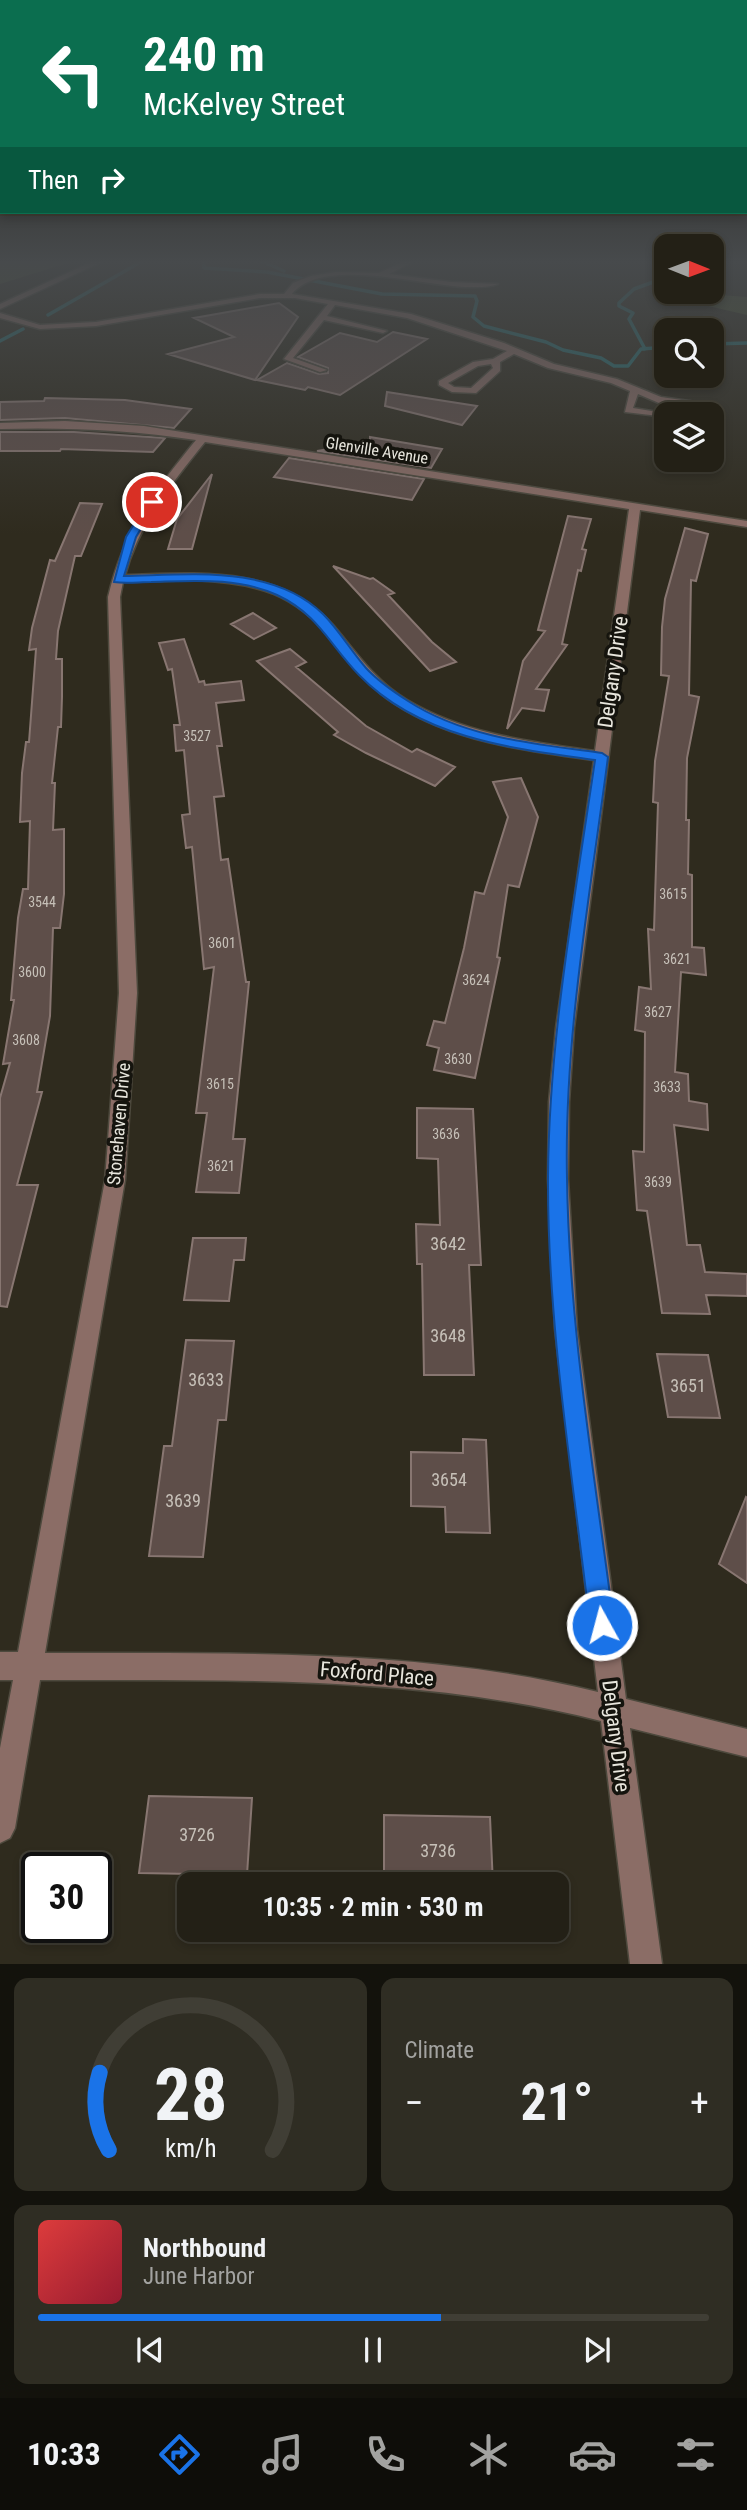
<!DOCTYPE html>
<meta charset="utf-8">
<style>
body{margin:0;font-family:"Roboto Condensed",sans-serif;background:#2f2d23;color:#f1f3f6;height:100vh;display:flex;flex-direction:column;font-size:26px;white-space:nowrap}
*{box-sizing:border-box;margin:0}
p{font-size:23px;color:#a3a3a1}
.icon{flex:none;width:38px;height:38px;fill:none;stroke:currentColor;stroke-width:2;stroke-linecap:round;stroke-linejoin:round}
.map{position:relative;height:1964px;overflow:hidden}
.drawer{display:flex;flex-direction:column;gap:14px;padding:14px;background:#13120c;flex:1}
.drawer>*{flex:none}
.guide{position:absolute;left:0px;top:0px;width:747px;height:214px;box-shadow:0 4px 10px #0003,0 0 0 2px #403e35;background:#0b6e4f;color:#fff;overflow:hidden}
.needle{width:46px;rotate:91deg}
.buttons{position:absolute;left:654px;top:234px;display:grid;gap:14px}
.buttons a{display:grid;place-items:center;width:70px;height:70px;border-radius:14px;background:#232016;box-shadow:0 4px 10px #0003,0 0 0 2px #403e35;font-size:35px}
.speed{position:absolute;left:21px;top:1852px;display:flex;gap:14px;font-size:35px;font-weight:700;text-align:center}
.speed>*{display:grid;place-content:center;width:91px;height:91px;border-radius:50%;background:#232016;box-shadow:0 4px 10px #0003,0 0 0 2px #403e35;line-height:1}
.speed .limit{border:4px solid #111;border-radius:10px;background:#fff;color:#111}
.pin{position:absolute;display:grid;place-items:center;width:60px;height:60px;color:#fff;margin:-30px;border:4px solid #fff;border-radius:50%;box-shadow:0 2px 7px #0007}
.me{position:absolute;width:77px;margin:-38px;rotate:353deg;stroke-linejoin:round;filter:drop-shadow(0 0 5px #0008)}
.turn{display:flex;align-items:center;gap:24px;height:147px;padding:0 28px;font-size:32px}
.turn .icon{width:91px;height:91px;stroke-width:2.5}
.turn b{display:block;font-size:49px;line-height:60px}
.then{display:flex;align-items:center;height:66px;padding:0 28px;background:#0003;gap:14px;font-size:26px}
.big{font-size:52px;font-weight:700;line-height:1.1}
.drawer .widget{flex:1;display:flex;flex-direction:column;justify-content:center;gap:10px;min-width:0;padding:0 24px;border-radius:14px;background:#2f2d23}
.drawer .dial{align-items:center;gap:0}
.dial svg{height:182px;overflow:visible;fill:none;stroke:#403e35;stroke-width:7;stroke-linecap:round;text-anchor:middle}
.dial text{fill:#f1f3f6;stroke:none}
.song{display:flex;align-items:center;gap:21px}
.cover{width:84px;height:84px;border-radius:10px;background:linear-gradient(135deg,hsl(0 70% 55%),hsl(350 70% 35%))}
.played{height:7px;border-radius:4px;background:linear-gradient(90deg,#1a73e8 60%,#403e35 60%)}
.keys{display:flex;justify-content:space-around;direction:ltr}
.heat{display:flex;justify-content:space-between;align-items:center;font-size:38px;direction:ltr}
.drawer .tiles{flex:1;display:grid;gap:14px;grid-template-columns:1fr 1fr}
.widget:last-child{grid-column:span 2}
.trip{position:absolute;left:177px;top:1872px;width:392px;height:70px;border-radius:14px;background:#232016;box-shadow:0 4px 10px #0003,0 0 0 2px #403e35;font-weight:700;line-height:70px;text-align:center}
.tabs{display:flex;height:112px;justify-content:space-around;align-items:center;background:#0e0d09;color:#a3a3a1}
.tabs .icon{width:49px;height:49px}
.tabs .current{color:#1a73e8}
.tabs b{font-size:32px;color:#f1f3f6}
.map>svg:first-child{display:block}
</style>
<div class="map">
<svg width="747" height="1964" viewBox="0 0 747 1964">
<rect width="100%" height="100%" fill="#2f2b1e"/>
<path fill="#49532d" d="M0 259H89L71 262 0 284Z
M682 292 747 297V315L678 299Z"/>
<g fill="none" stroke-linecap="round" stroke-linejoin="round">
<path stroke="#276f72" stroke-width="3.5" d="M203 259 204 268 267 272 382 294 475 296 477 301 473 317 484 326 546 342 563 350 601 358 614 366H628L641 349 667 347
M257 259 284 271
M48 315 146 259
M0 341 23 329
M712 344 747 343
M645 349 629 319 633 313 619 306V303L634 289 667 277"/>
</g>
<path fill="#5e4e49" stroke="#887671" stroke-width="2" d="M279 303 298 317 255 380 168 354 234 337 194 318Z
M393 332 427 339 340 395 308 387 305 390 257 380 287 363 319 374 328 373V368L298 357 340 333 377 342Z
M387 392 477 406 462 425 385 406Z
M45 398 125 400 191 409 174 428 65 418 0 420V402L44 401Z
M0 432H74L165 438 153 452 61 449 60 451H0Z
M370 437 442 449 431 468 317 451 370 442Z
M289 458 424 479 412 500 274 477Z
M212 474 192 549H168L177 519Z
M80 503 102 504 81 556H75L58 631 56 659H62V697L61 727H58L52 783H55L53 830 64 829V894L60 928H53L50 1016 37 1092H42L17 1185H38L7 1307 0 1306V1098L10 1063 3 1064 14 1000H11L18 918 23 889H28L30 821 20 822 22 773 26 742H29L36 649 29 650 32 628 50 560 55 561Z
M568 516 591 519 582 549 586 550 581 571 578 570 562 644 567 645 536 689 549 690 544 711 522 708 507 729 523 661 545 631 538 630Z
M685 528 708 534 696 581 691 580 689 695 699 697 687 758 686 820H689L688 874 692 875V947L704 948 706 975 681 972 675 1072 688 1074 689 1101 707 1104 708 1130 674 1125 687 1245H700L705 1272 747 1274V1296L706 1295 710 1314 662 1313 647 1211 637 1210 633 1151 644 1152 645 1032 635 1030 639 987 651 989 648 929 654 930 658 803 653 802 655 761 669 676 661 675 662 627 665 599Z
M333 566 370 579 373 578 394 593 388 595 432 642 456 662 430 671Z
M253 613 276 628 254 639 231 624Z
M184 639 199 682 204 681 205 685 241 681 244 700 216 703 222 746H217L224 796 214 797 221 860 228 859 246 982H249L233 1139H245L239 1193 196 1192 207 1113H196L214 967 204 969 192 847 186 848 182 815 190 814 184 750 176 751 174 725H180L172 669 168 670 159 643Z
M290 649 306 662 296 667 366 726 412 752 417 749 455 767 435 786 366 753 334 735 338 732 257 661Z
M521 778 538 817 519 887 508 885 497 957 500 958 475 1078 434 1070 439 1048 427 1045 434 1021 445 1023 464 948 475 892 484 894 508 817 493 782Z
M417 1108 473 1109 481 1265H469L474 1375H424L422 1264H417L416 1224 440 1225 438 1159 417 1158Z
M193 1238H246L244 1260H234L229 1301 184 1300Z
M186 1340 234 1341 226 1420H218L203 1557 149 1556 164 1446H172Z
M657 1354 708 1355 720 1418 668 1417Z
M463 1439 486 1440 490 1533 446 1532 445 1507 411 1506V1452L463 1453Z
M746 1497 747 1498V1583L719 1564Z
M149 1796 252 1798 247 1875 139 1873Z
M384 1815 490 1817 493 1885H384Z"/>
<g fill="none" stroke-linecap="round" stroke-linejoin="round">
<g stroke="#4d493d" stroke-width="3">
<path id="minor" d="M98 259H108L0 309V304Z
M409 259H418L389 274 451 282 498 284C489 288 476 287 466 287 422 286 323 256 292 294L411 314 504 343 554 364 617 379 661 397 717 405 720 420 712 422 710 409 659 403 638 394 633 408 676 415H667V417L625 412 630 391 611 383 548 368 514 354 500 362V371L476 393 452 392 439 385V381L473 362 493 359 507 351 407 318 335 305 327 316 387 331 383 333 324 320 293 358 327 370 320 372 284 359 328 304 295 298H260L96 326 40 329 0 318V313L40 325 96 322 260 294H284L293 283 311 276 336 272 379 273ZM491 364 493 368 471 388 454 387 448 383 478 366Z
M65 421 144 426 747 521V527L640 510 574 1028 569 1102 568 1179 577 1329 626 1699 747 1729V1757L630 1728 662 1964H630L601 1721C418 1674 228 1681 40 1680L15 1828 10 1838 0 1843V1748L13 1680H0V1652H18L105 1180 119 993 108 597C124 530 153 493 196 440 130 430 66 427 0 429V423ZM205 442 629 509 595 751C531 742 464 734 407 700 376 682 356 652 333 625 280 565 198 573 125 575 139 523 172 483 205 442ZM195 580C258 583 295 593 335 643 353 666 370 688 395 704 453 742 527 751 594 760L556 1028 549 1102 548 1179 555 1329 598 1692C417 1647 229 1654 45 1653L125 1180 137 993 120 597 123 582Z"/>
</g>
<use href="#minor" fill="#8b6d66" fill-rule="evenodd"/>
</g>
<linearGradient id="sky" x2="0" y2="1"><stop stop-color="#1a1810"/><stop offset="0.49" stop-color="#474a4c"/><stop offset="1" stop-color="#474a4c" stop-opacity="0"/></linearGradient>
<rect width="747" height="534" fill="url(#sky)"/>
<path fill="#1a73e8" stroke="#114b97" stroke-width="2" d="M149 500 157 502 136 537 124 576C188 575 272 564 323 614 339 630 351 651 366 668 377 680 394 692 408 701 465 738 536 744 602 753L608 757C590 896 564 1037 567 1178 569 1328 595 1477 614 1625L611 1634 602 1637 594 1634 590 1625C573 1478 547 1324 548 1176 549 1037 575 898 595 760 513 749 420 738 359 675 329 644 318 614 277 595 238 577 192 581 151 582 139 582 126 584 114 582L126 537Z"/>
<g text-anchor="middle" stroke-width="7" stroke-linejoin="round" paint-order="stroke">
<g font-size="14" fill="#c6c0b8">
<text x="197" y="741">3527</text>
<text x="673" y="899">3615</text>
<text x="42" y="907">3544</text>
<text x="222" y="948">3601</text>
<text x="677" y="964">3621</text>
<text x="32" y="977">3600</text>
<text x="476" y="985">3624</text>
<text x="658" y="1017">3627</text>
<text x="26" y="1045">3608</text>
<text x="458" y="1064">3630</text>
<text x="220" y="1089">3615</text>
<text x="667" y="1092">3633</text>
<text x="446" y="1139">3636</text>
<text x="221" y="1171">3621</text>
<text x="658" y="1187">3639</text>
</g>
<g font-size="16" fill="#e8e6dd" stroke="#15140e">
<text transform="translate(377 450) rotate(9)" y="6">Glenville Avenue</text>
</g>
<g font-size="18" fill="#e8e6dd" stroke="#15140e">
<text transform="translate(119 1124) rotate(-85)" y="6">Stonehaven Drive</text>
</g>
<g font-size="18" fill="#c6c0b8">
<text x="448" y="1250">3642</text>
<text x="448" y="1342">3648</text>
<text x="206" y="1386">3633</text>
<text x="688" y="1392">3651</text>
<text x="449" y="1486">3654</text>
<text x="183" y="1507">3639</text>
<text x="197" y="1841">3726</text>
<text x="438" y="1857">3736</text>
</g>
<g font-size="21" fill="#e8e6dd" stroke="#15140e">
<text transform="translate(613 672) rotate(-82)" y="7">Delgany Drive</text>
<text transform="translate(377 1674) rotate(5)" y="7">Foxford Place</text>
<text transform="translate(616 1736) rotate(83)" y="7">Delgany Drive</text>
</g>
</g>
</svg>
<div class="buttons">
<a><svg class="needle" viewBox="-14 -14 28 28"><path d="M0-13l5 13h-10z" fill="#e53935"/><path d="M0 13l5-13h-10z" fill="#a3a3a1"/></svg></a>
<a><svg class="icon" aria-label="search" viewBox="0 0 24 24"><circle cx="10" cy="10" r="6"/><path d="M15 15l6 6"/></svg></a>
<a><svg class="icon" aria-label="layers" viewBox="0 0 24 24"><path d="M12 4l9 5-9 5-9-5zM3 14l9 5 9-5"/></svg></a>
</div>
<div class="speed"><div class="limit">30</div></div>
<div class="pin" style="left:152px;top:502px;background:#d93025"><svg class="icon" aria-label="arrive" viewBox="0 0 24 24"><path d="M6 21V4h12l-3 4 3 4H6"/></svg></div>
<svg class="me" style="left:602px;top:1625px" viewBox="-20 -20 40 40"><circle r="17" fill="#1a73e8" stroke="#fff" stroke-width="3"/><path d="M0-11L8 9 0 5-8 9z" fill="#fff"/></svg>
<div class="trip">10:35 · 2 min · 530 m</div>
<div class="guide">
<div class="turn"><svg class="icon" aria-label="left" viewBox="0 0 24 24"><path d="M17 20v-9H6M10 6l-5 5 5 5"/></svg><div><b>240 m</b>McKelvey Street</div></div>
<div class="then">Then<svg class="icon" aria-label="right" viewBox="0 0 24 24"><path d="M7 20v-9h11M14 6l5 5-5 5"/></svg></div>
</div>
</div>
<section class="drawer">
<div class="tiles">
<div class="widget dial"><svg viewBox="0 0 100 80">
<path d="M14 69A42 42 0 1 1 86 69"/>
<path d="M14 69A42 42 0 0 1 10 35" stroke="#1a73e8"/>
<text x="50" y="56" font-size="32" font-weight="700">28</text>
<text x="50" y="72" font-size="11">km/h</text>
</svg></div>
<div class="widget"><p>Climate</p>
<div class="heat"><a>−</a><b class="big">21°</b><a>+</a></div>
</div>
<div class="widget">
<div class="song"><i class="cover"></i><div><b>Northbound</b><p>June Harbor</p></div></div>
<div class="played"></div>
<div class="keys"><svg class="icon" aria-label="previous" viewBox="0 0 24 24"><path d="M18 5L8 12l10 7zM5 5v14"/></svg><svg class="icon" aria-label="pause" viewBox="0 0 24 24"><path d="M8 5v14M16 5v14"/></svg><svg class="icon" aria-label="next" viewBox="0 0 24 24"><path d="M6 5l10 7-10 7zM19 5v14"/></svg></div>
</div>
</div>
</section>
<nav class="tabs">
<b>10:33</b>
<svg class="icon current" aria-label="directions" viewBox="0 0 24 24"><path d="M12 3l9 9-9 9-9-9zM9 14v-3h6M13 9l2 2-2 2"/></svg>
<svg class="icon" aria-label="music" viewBox="0 0 24 24"><path d="M9 18V5l10-2v13"/><circle cx="6" cy="18" r="3"/><circle cx="16" cy="16" r="3"/></svg>
<svg class="icon" aria-label="phone" viewBox="0 0 24 24"><path d="M5 4h4l2 5-3 2q2 4 5 5l2-3 5 2v4C11 20 4 13 5 4z"/></svg>
<svg class="icon" aria-label="climate" viewBox="0 0 24 24"><path d="M12 3v18M4 7l16 10M4 17L20 7"/></svg>
<svg class="icon" aria-label="car" viewBox="0 0 24 24"><path d="M5 17H2v-5l4-1 3-4h7l3 4 3 1v5h-3M9 17h6M6 11h13"/><circle cx="7" cy="17" r="2"/><circle cx="17" cy="17" r="2"/></svg>
<svg class="icon" aria-label="filters" viewBox="0 0 24 24"><path d="M4 7h16M4 17h16"/><circle cx="9" cy="7" r="2"/><circle cx="15" cy="17" r="2"/></svg>
</nav>
